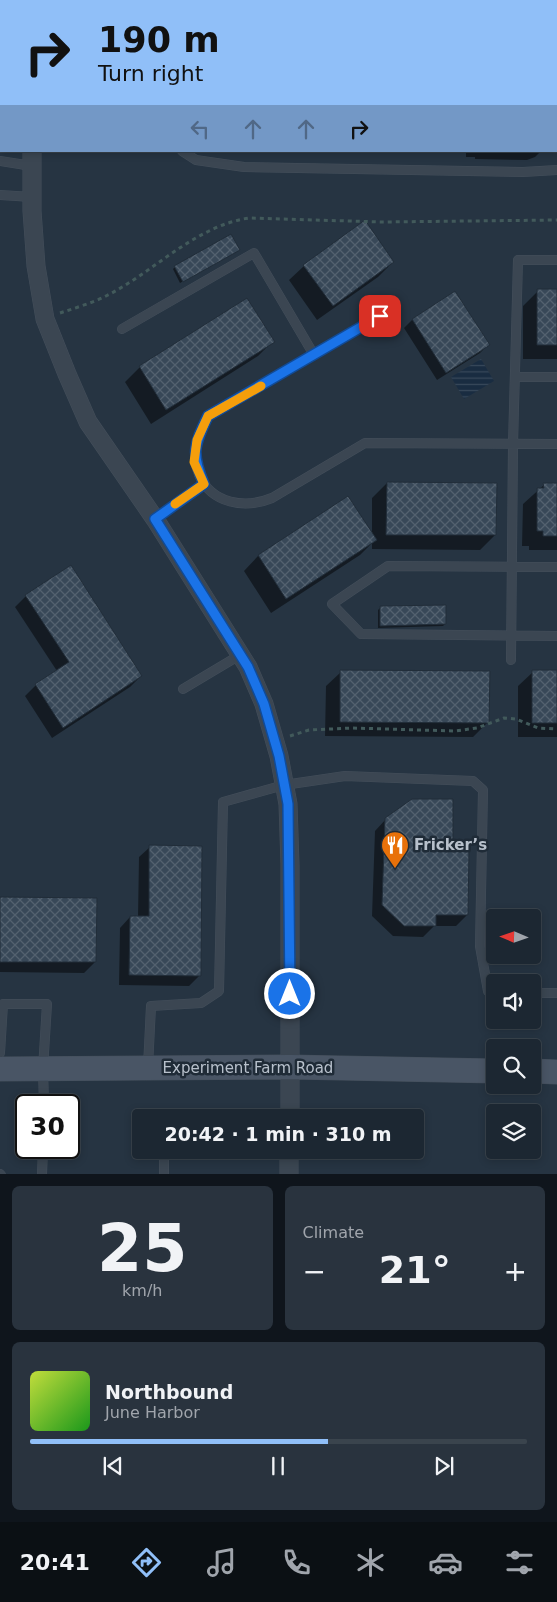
<!DOCTYPE html>
<meta charset="utf-8">
<style>
body{margin:0;font-family:"DejaVu Sans",sans-serif;background:#29333e;color:#f1f3f6;height:100vh;display:flex;flex-direction:column;font-size:19px;white-space:nowrap}
*{box-sizing:border-box;margin:0}
p{font-size:16px;color:#a0a5ac}
.icon{flex:none;width:28px;height:28px;fill:none;stroke:currentColor;stroke-width:2;stroke-linecap:round;stroke-linejoin:round}
.map{position:relative;height:1174px;overflow:hidden}
.details{display:flex;flex-direction:column;gap:12px;padding:12px;background:#0f151c;flex:1}
.details>*{flex:none}
.banner{position:absolute;left:0px;top:0px;width:558px;height:152px;box-shadow:0 2px 8px #0003,0 0 0 1px #3a444d;background:#90bff8;color:#111;overflow:hidden}
.needle{width:32px;rotate:272deg}
.tools{position:absolute;left:486px;top:909px;display:grid;gap:10px}
.tools a{display:grid;place-items:center;width:55px;height:55px;border-radius:5px;background:#1c2732;box-shadow:0 2px 8px #0003,0 0 0 1px #3a444d;font-size:25px}
.speed{position:absolute;left:15px;top:1094px;display:flex;gap:10px;font-size:25px;font-weight:700;text-align:center}
.speed>*{display:grid;place-content:center;width:65px;height:65px;border-radius:50%;background:#1c2732;box-shadow:0 2px 8px #0003,0 0 0 1px #3a444d;line-height:1}
.speed .limit{border:2px solid #111;border-radius:8px;background:#fff;color:#111}
.pin{position:absolute;display:grid;place-items:center;width:42px;height:42px;color:#fff;margin:-21px;border-radius:10px;box-shadow:0 2px 8px #0006}
.me{position:absolute;width:55px;margin:-28px;rotate:0deg;stroke-linejoin:round;filter:drop-shadow(0 0 4px #0008)}
.turn{display:flex;align-items:center;gap:18px;height:105px;padding:0 15px;font-size:22px}
.turn .icon{width:65px;height:65px;stroke-width:2.5}
.turn b{display:block;font-size:35px;line-height:42px}
.lanes{display:flex;align-items:center;height:48px;padding:0 15px;background:#0003;justify-content:center;gap:25px;direction:ltr}
.lanes .off{opacity:.35}
.big{font-size:38px;font-weight:700;line-height:1.1}
.details .widget{flex:1;display:flex;flex-direction:column;justify-content:center;gap:8px;min-width:0;padding:0 18px;border-radius:8px;background:#29333e}
.details .dial{align-items:center;gap:0}
.dial b{font-size:65px;line-height:1}
.song{display:flex;align-items:center;gap:15px}
.cover{width:60px;height:60px;border-radius:8px;background:linear-gradient(135deg,hsl(70 70% 55%),hsl(120 70% 35%))}
.played{height:5px;border-radius:2px;background:linear-gradient(90deg,#90bff8 60%,#3a444d 60%)}
.keys{display:flex;justify-content:space-around;direction:ltr}
.heat{display:flex;justify-content:space-between;align-items:center;font-size:28px;direction:ltr}
.details .tiles{flex:1;display:grid;gap:12px;grid-template-columns:1fr 1fr}
.widget:last-child{grid-column:span 2}
.trip{position:absolute;left:132px;top:1109px;width:292px;height:50px;border-radius:5px;background:#1c2732;box-shadow:0 2px 8px #0003,0 0 0 1px #3a444d;font-weight:700;line-height:50px;text-align:center}
.menu{display:flex;height:80px;justify-content:space-around;align-items:center;background:#0b1014;color:#a0a5ac}
.menu .icon{width:35px;height:35px}
.menu .current{color:#90bff8}
.menu b{font-size:22px;color:#f1f3f6}
.map>svg:first-child{display:block}
</style>
<div class="map">
<svg width="557" height="1175" viewBox="0 0 557 1175">
<defs>
<pattern id="water-rules" width="6" height="5" patternUnits="userSpaceOnUse" patternTransform="scale(1.25)"><rect width="6" height="5" fill="#192c41"/><path d="M0 2.5h6" fill="none" stroke="#38495b"/></pattern>
<pattern id="building-cross-hatch" width="8" height="8" patternUnits="userSpaceOnUse" patternTransform="scale(1.25)"><rect width="8" height="8" fill="#384858"/><path d="M0 0l8 8M0 8l8-8" fill="none" stroke="#53616f"/></pattern>
</defs>
<rect width="100%" height="100%" fill="#263442"/>
<path fill="url(#water-rules)" d="M481 359 494 381 464 399 451 377Z"/>
<path fill="#0007" d="M283 0H352L283 1Z
M460 0H557V138L556 1Z
M466 151H541L535 157 527 160 475 159V157H466Z
M238 250 180 283 173 269 175 267Z
M393 262 378 277 317 320 289 280 304 266Z
M538 291H557V359H523V306Z
M455 293 488 345 480 353 437 380 404 328 412 320Z
M247 299 273 341 258 356 151 424 125 382 140 367Z
M387 483 495 535 480 550 372 549V543L360 555 271 613 244 571 258 556 348 498 372 535V498Z
M557 484V550H529V546H522L523 504 544 485Z
M26 596 141 676 130 687 52 738 25 696 36 685 57 671 15 607Z
M380 608 445 624 443 626 378 628V610Z
M341 672 488 722 473 737 325 736 326 686Z
M533 672H557V737H518V686Z
M386 819 452 852 467 915 456 926H434L423 937 393 936 372 916 375 831Z
M150 847 200 975 189 986 119 985 120 928 130 917H138L139 857Z
M0 899 95 962 84 973 0 972Z"/>
<path fill="url(#building-cross-hatch)" stroke="#212d39" d="M365 220 394 262 333 306 303 265Z
M231 234 240 250 183 282 174 266Z
M537 289H557V345H537Z
M455 291 490 345 446 373 412 319Z
M247 298 275 342 166 410 139 366Z
M387 482 497 483 496 535H386Z
M543 483H557V536H543V531H537V488H544Z
M348 496 377 540 286 599 258 555Z
M71 565 142 676 63 728 35 684 69 662 25 595Z
M446 605V624L380 626V606Z
M340 670 490 671 489 723 340 722Z
M532 670H557V723H532Z
M412 799H453V851H469L468 915H436V926H404L382 905 385 818Z
M149 845 202 846 201 976 129 975 130 916H149Z
M0 897 97 898 96 962H0Z"/>
<g fill="none" stroke-linecap="round" stroke-linejoin="round">
<g stroke="#444f5b" stroke-width="10">
<path id="lane" d="M164 1V0
M0 22H1
M182 151 196 160 244 167 523 172 557 170
M0 161 32 166
M0 195 32 197
M380 316 208 416C201 431 195 443 195 460 195 465 198 470 199 475 212 504 245 509 272 498L365 443 557 444
M122 329 254 253 314 355
M515 377H557
M155 519 203 484
M557 567 388 566 332 604 361 634 557 636
M511 660 513 444 518 260H557
M183 689 240 655
M532 993H557
M0 1053 3 1004H47L43 1069 44 1105
M148 1067 151 1006 201 1003 219 991 223 802 284 785 345 776 473 781 483 790 480 946 488 991H495
M0 1174 1 1175
M42 1175 43 1148
M164 1175V1153L168 1150"/>
</g>
<g stroke="#444f5b" stroke-width="19">
<path id="street" d="M33 1V0
M32 151V211L36 266 45 319 67 374 88 422 155 519 248 667 264 704 279 756 288 804 290 865V1118
M289 1175V1150"/>
</g>
<g stroke="#444f5b" stroke-width="25">
<path id="secondary" d="M0 1069 290 1067 495 1071
M532 1071 557 1072"/>
</g>
<path stroke="#425a5b" stroke-width="3" stroke-dasharray="4 4" stroke-linecap="butt" d="M60 313C75 308 92 303 106 296 154 272 195 226 249 218L381 222 557 220
M290 736 309 730 352 728 455 731 477 728 504 718 516 719 538 728 557 729"/>
<use href="#lane" stroke="#3b4652" stroke-width="9"/>
<use href="#street" stroke="#3b4652" stroke-width="18"/>
<use href="#secondary" stroke="#495565" stroke-width="24"/>
</g>
<g fill="none" stroke-linecap="round" stroke-linejoin="round">
<g stroke="#114b97" stroke-width="12">
<path id="route" d="M290 994 288 804 279 756 264 704 248 667 155 519 204 484C191 453 194 445 208 416L380 316"/>
</g>
<use href="#route" stroke="#1a73e8" stroke-width="9"/>
<path stroke="#f59e0b" stroke-width="9" d="M175 504 204 484 194 462 197 440 208 416 261 386"/>
</g>
<defs>
<g id="restaurant-pin" transform="scale(1.4375)"><path d="M0 17L-7.5 6A9.5 9.5 0 1 1 7.5 6Z" fill="#e8710a" stroke="#1f2b37"/><path d="M-5-6h1v4h1v-4h1v4h1v-4h1v5L-1.5 .5V6h-2V.5L-5-1ZM5-6V6H3V1.5H1.5Q1.5-4 5-6Z" fill="#fff"/></g>
</defs>
<g fill-rule="evenodd">
<use href="#restaurant-pin" x="395" y="845"/>
</g>
<g text-anchor="middle" stroke-width="5" stroke-linejoin="round" paint-order="stroke">
<g font-size="15" font-weight="bold" fill="#b8c1cc" stroke="#1f2b37" text-anchor="start">
<text x="414" y="850">Fricker’s</text>
</g>
<g font-size="15" fill="#b8c1cc" stroke="#1f2b37">
<text x="248" y="1073">Experiment Farm Road</text>
</g>
</g>
</svg>
<div class="tools">
<a><svg class="needle" viewBox="-14 -14 28 28"><path d="M0-13l5 13h-10z" fill="#e53935"/><path d="M0 13l5-13h-10z" fill="#a0a5ac"/></svg></a>
<a><svg class="icon" aria-label="sound" viewBox="0 0 24 24"><path d="M4 9h4l5-4v14l-5-4H4zM17 9q2 3 0 6"/></svg></a>
<a><svg class="icon" aria-label="search" viewBox="0 0 24 24"><circle cx="10" cy="10" r="6"/><path d="M15 15l6 6"/></svg></a>
<a><svg class="icon" aria-label="layers" viewBox="0 0 24 24"><path d="M12 4l9 5-9 5-9-5zM3 14l9 5 9-5"/></svg></a>
</div>
<div class="speed"><div class="limit">30</div></div>
<div class="pin" style="left:380px;top:316px;background:#d93025"><svg class="icon" aria-label="arrive" viewBox="0 0 24 24"><path d="M6 21V4h12l-3 4 3 4H6"/></svg></div>
<svg class="me" style="left:290px;top:994px" viewBox="-20 -20 40 40"><circle r="17" fill="#1a73e8" stroke="#fff" stroke-width="3"/><path d="M0-11L8 9 0 5-8 9z" fill="#fff"/></svg>
<div class="trip">20:42 · 1 min · 310 m</div>
<div class="banner">
<div class="turn"><svg class="icon" aria-label="right" viewBox="0 0 24 24"><path d="M7 20v-9h11M14 6l5 5-5 5"/></svg><div><b>190 m</b>Turn right</div></div>
<div class="lanes"><svg class="icon off" aria-label="left" viewBox="0 0 24 24"><path d="M17 20v-9H6M10 6l-5 5 5 5"/></svg><svg class="icon off" aria-label="ahead" viewBox="0 0 24 24"><path d="M12 20V5M6 11l6-6 6 6"/></svg><svg class="icon off" aria-label="ahead" viewBox="0 0 24 24"><path d="M12 20V5M6 11l6-6 6 6"/></svg><svg class="icon" aria-label="right" viewBox="0 0 24 24"><path d="M7 20v-9h11M14 6l5 5-5 5"/></svg></div>
</div>
</div>
<section class="details">
<div class="tiles">
<div class="widget dial"><b>25</b><p>km/h</p></div>
<div class="widget"><p>Climate</p>
<div class="heat"><a>−</a><b class="big">21°</b><a>+</a></div>
</div>
<div class="widget">
<div class="song"><i class="cover"></i><div><b>Northbound</b><p>June Harbor</p></div></div>
<div class="played"></div>
<div class="keys"><svg class="icon" aria-label="previous" viewBox="0 0 24 24"><path d="M18 5L8 12l10 7zM5 5v14"/></svg><svg class="icon" aria-label="pause" viewBox="0 0 24 24"><path d="M8 5v14M16 5v14"/></svg><svg class="icon" aria-label="next" viewBox="0 0 24 24"><path d="M6 5l10 7-10 7zM19 5v14"/></svg></div>
</div>
</div>
</section>
<nav class="menu">
<b>20:41</b>
<svg class="icon current" aria-label="directions" viewBox="0 0 24 24"><path d="M12 3l9 9-9 9-9-9zM9 14v-3h6M13 9l2 2-2 2"/></svg>
<svg class="icon" aria-label="music" viewBox="0 0 24 24"><path d="M9 18V5l10-2v13"/><circle cx="6" cy="18" r="3"/><circle cx="16" cy="16" r="3"/></svg>
<svg class="icon" aria-label="phone" viewBox="0 0 24 24"><path d="M5 4h4l2 5-3 2q2 4 5 5l2-3 5 2v4C11 20 4 13 5 4z"/></svg>
<svg class="icon" aria-label="climate" viewBox="0 0 24 24"><path d="M12 3v18M4 7l16 10M4 17L20 7"/></svg>
<svg class="icon" aria-label="car" viewBox="0 0 24 24"><path d="M5 17H2v-5l4-1 3-4h7l3 4 3 1v5h-3M9 17h6M6 11h13"/><circle cx="7" cy="17" r="2"/><circle cx="17" cy="17" r="2"/></svg>
<svg class="icon" aria-label="filters" viewBox="0 0 24 24"><path d="M4 7h16M4 17h16"/><circle cx="9" cy="7" r="2"/><circle cx="15" cy="17" r="2"/></svg>
</nav>
